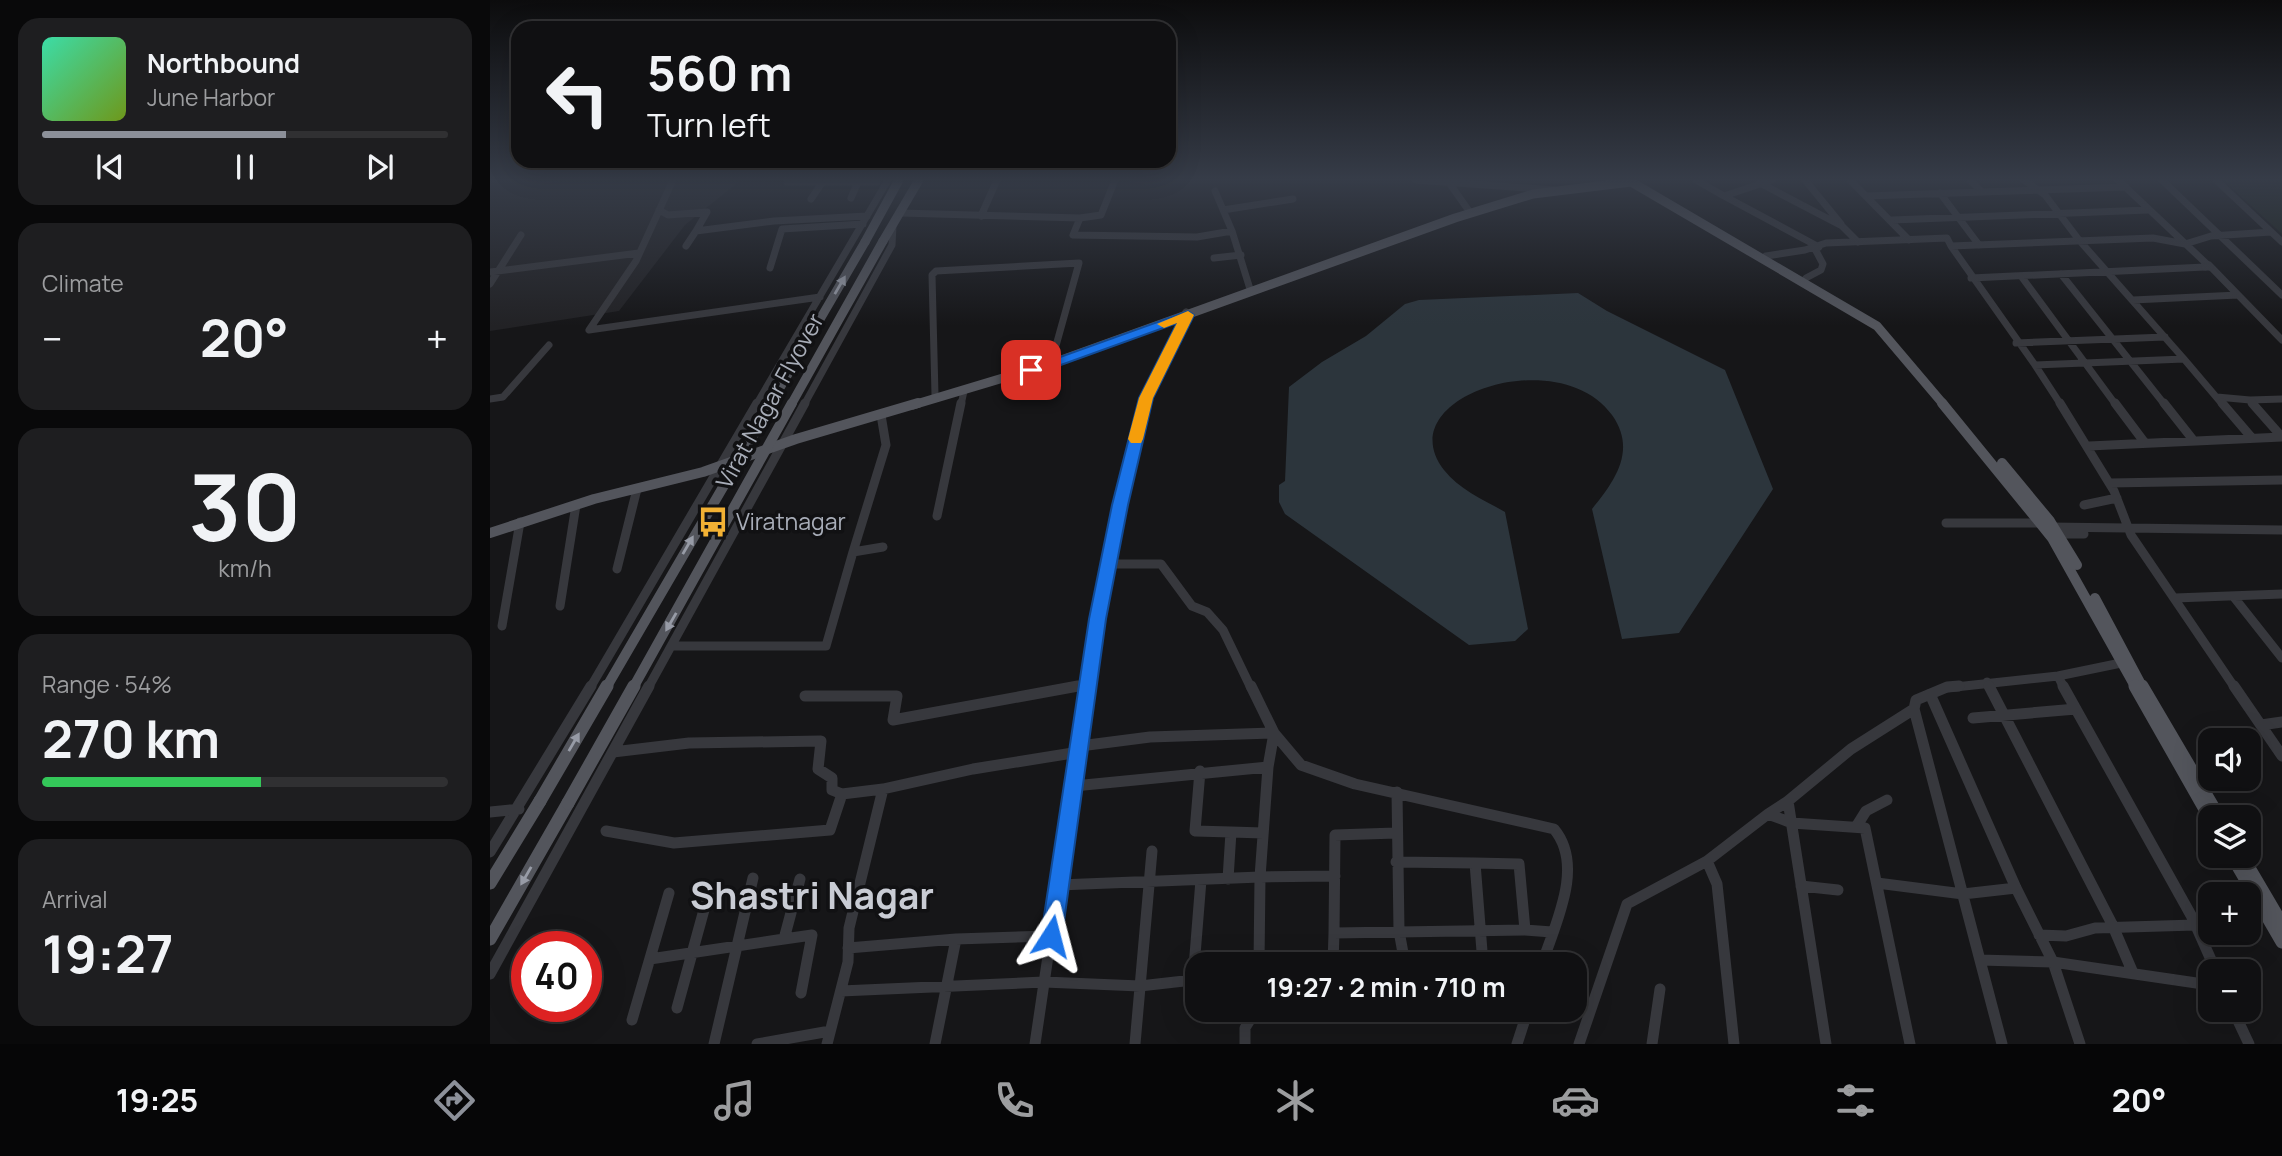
<!DOCTYPE html>
<meta charset="utf-8">
<style>
body{margin:0;font-family:Manrope,sans-serif;background:#1e1e20;color:#f1f3f6;height:100vh;display:flex;flex-direction:column;font-size:26px;white-space:nowrap}
*{box-sizing:border-box;margin:0}
p{font-size:23px;color:#9c9d9f}
.icon{flex:none;width:38px;height:38px;fill:none;stroke:currentColor;stroke-width:2;stroke-linecap:round;stroke-linejoin:round}
.map{position:relative;flex:1;overflow:hidden}
.drawer{display:flex;flex-direction:column;gap:18px;padding:18px;background:#09090a;width:490px}
.drawer>*{flex:none}
.top-card{position:absolute;left:21px;top:21px;width:665px;height:147px;border-radius:21px;box-shadow:0 7px 28px #0002,0 0 0 2px #303032;background:#101012;color:#f1f3f6;overflow:hidden}
.tools{position:absolute;left:1708px;top:728px;display:grid;gap:14px}
.tools a{display:grid;place-items:center;width:63px;height:63px;border-radius:14px;background:#101012;box-shadow:0 7px 28px #0002,0 0 0 2px #303032;font-size:35px}
.speed{position:absolute;left:21px;top:931px;display:flex;gap:14px;font-size:35px;font-weight:700;text-align:center}
.speed>*{display:grid;place-content:center;width:91px;height:91px;border-radius:50%;background:#101012;box-shadow:0 7px 28px #0002,0 0 0 2px #303032;line-height:1}
.speed .limit{border:10px solid #d22;background:#fff;color:#111}
.pin{position:absolute;display:grid;place-items:center;width:60px;height:60px;color:#fff;margin:-30px;border-radius:14px;box-shadow:0 4px 10px #0006}
.me{position:absolute;width:77px;margin:-38px;rotate:9deg;stroke-linejoin:round;filter:drop-shadow(0 0 5px #0008)}
.turn{display:flex;align-items:center;gap:24px;height:147px;padding:0 21px;font-size:32px}
.turn .icon{width:91px;height:91px;stroke-width:2.5}
.turn b{display:block;font-size:49px;line-height:60px}
.big{font-size:52px;font-weight:700;line-height:1.1}
.drawer .card{flex:1;display:flex;flex-direction:column;justify-content:center;gap:10px;min-width:0;padding:0 24px;border-radius:21px;background:#1e1e20}
.drawer .dial{align-items:center;gap:0}
.dial b{font-size:91px;line-height:1}
.song{display:flex;align-items:center;gap:21px}
.cover{width:84px;height:84px;border-radius:10px;background:linear-gradient(135deg,hsl(160 70% 55%),hsl(80 70% 35%))}
.played{height:7px;border-radius:4px;background:linear-gradient(90deg,#8c9099 60%,#303032 60%)}
.keys{display:flex;justify-content:space-around;direction:ltr}
.heat{display:flex;justify-content:space-between;align-items:center;font-size:38px;direction:ltr}
.charge{height:10px;border-radius:5px;background:linear-gradient(90deg,#34c759 54%,#303032 0)}
.trip{position:absolute;left:695px;top:952px;width:402px;height:70px;border-radius:21px;background:#101012;box-shadow:0 7px 28px #0002,0 0 0 2px #303032;font-weight:700;line-height:70px;text-align:center}
.tab-bar{display:flex;height:112px;justify-content:space-around;align-items:center;background:#060607;color:#9c9d9f}
.tab-bar .icon{width:49px;height:49px}
.tab-bar .current{color:#8c9099}
.tab-bar b{font-size:32px;color:#f1f3f6}
main{display:flex;flex:1;min-height:0}
.map>svg:first-child{display:block}
</style>
<main>
<section class="drawer">
<div class="card">
<div class="song"><i class="cover"></i><div><b>Northbound</b><p>June Harbor</p></div></div>
<div class="played"></div>
<div class="keys"><svg class="icon" aria-label="previous" viewBox="0 0 24 24"><path d="M18 5L8 12l10 7zM5 5v14"/></svg><svg class="icon" aria-label="pause" viewBox="0 0 24 24"><path d="M8 5v14M16 5v14"/></svg><svg class="icon" aria-label="next" viewBox="0 0 24 24"><path d="M6 5l10 7-10 7zM19 5v14"/></svg></div>
</div>
<div class="card"><p>Climate</p>
<div class="heat"><a>−</a><b class="big">20°</b><a>+</a></div>
</div>
<div class="card dial"><b>30</b><p>km/h</p></div>
<div class="card"><p>Range · 54%</p><b class="big">270 km</b><div class="charge"></div></div>
<div class="card"><p>Arrival</p><b class="big">19:27</b></div>
</section>
<div class="map">
<svg width="1792" height="1044" viewBox="0 0 1792 1044">
<rect width="100%" height="100%" fill="#161618"/>
<path fill="#222225" d="M0 180H251L195 225 129 311 0 331Z"/>
<path fill="#1c231d" d="M1733 180H1792V234Z"/>
<path fill="#2c353c" d="M1088 293 1117 311 1235 370 1283 489 1189 633 1132 639 1102 509C1125 481 1147 450 1122 415 1069 341 897 397 954 470 970 490 994 500 1015 512L1038 629 1025 641 979 645 795 514 789 502V485L795 481 799 387 832 362 876 336 915 304 929 300Z"/>
<g fill="none" stroke-linecap="round" stroke-linejoin="round">
<path stroke="#37383d" stroke-width="7" d="M183 180 146 261 99 330 330 297
M370 180 368 182H387
M926 180 1064 190
M1206 180 1234 196
M1282 180 1234 196 1329 247
M1315 180 1351 224
M1360 180 1419 240
M1480 180 1491 191
M1628 180 1720 267
M1672 180 1792 295
M1726 180 1792 242
M297 182H368L361 198
M1270 183 1352 226 1368 242
M960 184 979 211
M725 191 742 231
M1450 193 1489 245
M1376 196 1636 187
M321 199 334 180
M169 210 178 215 217 212 206 231 284 221 377 216
M733 210 803 199
M411 213 590 218 583 235 707 237 742 231 760 289
M491 216 507 180
M590 218 611 215 625 180
M1402 220 1658 210
M196 246 206 231
M1461 246 1545 365 1694 359 1589 240 1555 195 1534 180
M1276 256 1315 250 1336 243 1457 238 1461 246 1663 238 1695 244 1721 236 1781 232
M724 258 751 255
M1719 265 1792 340
M280 268 292 229 373 224
M0 272 149 253
M1571 274 1675 405
M1531 276 1626 405
M1316 278 1331 270 1333 264 1325 249
M1481 278 1715 267
M0 284 31 235
M1643 300 1748 295
M1526 343 1675 337
M1694 359 1733 405
M1545 365 1571 405
M445 395 442 275 446 271 589 263 562 360
M1727 397 1760 400 1764 405
M0 399 13 397 59 345
M1760 400 1792 399
M266 405 398 180
M314 405 402 245 403 225
M471 405 474 391
M654 405 698 315 696 312"/>
<path stroke="#37383d" stroke-width="9" d="M1570 403 1624 491 1641 535 1745 688
M1625 403 1655 443
M1674 403 1704 441
M1732 403 1762 438
M1762 403 1792 437
M391 415 396 445 363 552 393 547
M1599 446 1792 437
M1620 483 1792 480
M1594 505 1627 498
M447 516 471 403
M1456 523H1551
M1560 527 1792 530
M1563 534H1594
M618 564H671L702 606 717 612 733 630 761 688
M127 569 147 489
M1743 596 1792 658
M1685 598 1792 594
M70 606 86 505
M12 626 30 522
M182 646H336L363 552
M1568 676 1574 688
M1497 682 1500 688
M100 688 267 403
M158 688 315 403
M579 688 598 684
M598 688 630 504 655 403
M1456 688 1568 676 1631 663"/>
<path stroke="#37383d" stroke-width="11" d="M1499 686 1622 924 1643 973
M1573 686 1702 917 1726 971
M1744 686 1792 756
M1440 694 1526 888 1563 962 1590 1044
M315 696H407L403 720 588 686
M1424 709 1512 1044
M1483 718 1586 709
M1771 725 1792 722
M590 746 660 737 784 733 811 765 865 784 1064 829C1095 866 1065 924 1052 964
M123 752 199 743 331 741 328 769 342 778V790L352 794
M710 771 705 831 741 832 738 879
M584 786 778 767
M907 792 909 931 915 964
M0 812 29 809
M1278 814 1298 801
M1366 827 1376 811 1397 800
M116 831 184 843 340 830 352 794 393 789
M741 832 773 833
M0 852 101 686
M906 862 985 863
M310 879 294 939 322 935 311 993
M1387 883 1473 894 1526 888
M569 885 770 877 778 767 784 733 761 686
M1311 886 1348 890
M844 933 845 835 906 833
M1549 935 1576 936 1605 928 1705 925
M358 948 466 939 561 936
M160 959 294 939
M1490 960 1563 962 1720 985
M769 964 770 877 845 876
M843 964 844 933 1035 930
M993 964 985 863 1029 864 1035 930 1062 932
M0 974 159 686
M351 991 554 982 650 986 703 980 711 880
M187 1008 220 888
M1743 1010 1759 1044
M142 1020 179 893
M224 1044 263 878
M267 1044 340 1031
M337 1044 358 962 359 928 393 789 483 769 589 752
M445 1044 466 939
M545 1044 598 686
M645 1044 662 851
M755 1044V1028L766 1010
M1027 1044 1038 1010
M1089 1044 1137 904 1217 861
M1162 1044 1170 989
M1244 1044 1227 884 1217 861 1278 814 1302 823 1375 828 1420 1044
M1336 1044 1298 801 1361 749 1424 709 1426 700 1457 687 1469 686"/>
<path stroke="#53555c" stroke-width="9" d="M1143 183 1387 326 1454 405
M393 241 429 180
M375 242 409 180
M423 405 563 363 965 218 1043 194 1141 182"/>
<path stroke="#53555c" stroke-width="10" d="M1452 403 1562 538 1646 688
M1512 463 1560 521 1587 565
M0 533 104 499 213 472 306 439 428 403
M1605 598 1653 688"/>
<path stroke="#53555c" stroke-width="13" d="M1645 686 1720 818
M1652 686 1729 817
M1742 856 1792 942
M1752 856 1792 924
M0 883 50 801
M0 939 78 803"/>
<path stroke="#37383d" stroke-width="7" d="M1715 267H1720"/>
<path stroke="#53555c" stroke-width="9" d="M280 405 375 242
M301 405 393 241"/>
<path stroke="#53555c" stroke-width="10" d="M116 688 282 403
M143 688 302 403"/>
<path stroke="#53555c" stroke-width="13" d="M50 801 117 686
M78 803 144 686"/>
</g>
<defs><path id="oneway-solid" d="M-6-.8H1V-3.2L6.5 0L1 3.2V.8H-6Z" transform="scale(1.75)"/></defs>
<g fill="#979ba6">
<use href="#oneway-solid" transform="translate(350 285) rotate(-60)"/>
<use href="#oneway-solid" transform="translate(198 545) rotate(-60)"/>
<use href="#oneway-solid" transform="translate(181 622) rotate(120)"/>
<use href="#oneway-solid" transform="translate(84 742) rotate(-60)"/>
<use href="#oneway-solid" transform="translate(36 876) rotate(120)"/>
</g>
<linearGradient id="sky" x2="0" y2="1"><stop stop-color="#0c0c0d"/><stop offset="0.55" stop-color="#363c48"/><stop offset="1" stop-color="#363c48" stop-opacity="0"/></linearGradient>
<rect width="1792" height="326" fill="url(#sky)"/>
<path fill="#1a73e8" stroke="#114b97" stroke-width="2" d="M698 311 704 315 663 398 638 505 616 619 572 936 569 944 561 947 554 944 551 936 599 619 622 505 649 398 687 323 546 374H536L534 370Z"/>
<path fill="#f59e0b" d="M698 311 704 315 663 398 653 439 651 443H641L638 439 649 398 687 323 674 328 667 324Z"/>
<defs>
<g id="bus-bare" transform="scale(2.415)"><path d="M-5-6H5V4H4V6H2V4H-2V6H-4V4H-5ZM-3.5-4V0h7V-4ZM-3.5 1.2v1.5H-2V1.2ZM2 1.2v1.5H3.5V1.2Z" fill="#f2b134" stroke="#111113" stroke-width="2.5" paint-order="stroke"/></g>
</defs>
<g fill-rule="evenodd">
<use href="#bus-bare" x="223" y="522"/>
</g>
<g text-anchor="middle" stroke-width="7" stroke-linejoin="round" paint-order="stroke">
<g font-size="23" fill="#a8adb8" stroke="#111113">
<text transform="translate(280 401) rotate(-61)" y="8">Virat Nagar Flyover</text>
</g>
<g font-size="23" fill="#a8adb8" stroke="#111113" text-anchor="start">
<text x="246" y="530">Viratnagar</text>
</g>
<g font-size="37" font-weight="bold" fill="#c9ccd4" stroke="#111113">
<text x="322" y="909">Shastri Nagar</text>
</g>
</g>
</svg>
<div class="tools">
<a><svg class="icon" aria-label="sound" viewBox="0 0 24 24"><path d="M4 9h4l5-4v14l-5-4H4zM17 9q2 3 0 6"/></svg></a>
<a><svg class="icon" aria-label="layers" viewBox="0 0 24 24"><path d="M12 4l9 5-9 5-9-5zM3 14l9 5 9-5"/></svg></a>
<a>+</a>
<a>−</a>
</div>
<div class="speed"><div class="limit">40</div></div>
<div class="pin" style="left:541px;top:370px;background:#d93025"><svg class="icon" aria-label="arrive" viewBox="0 0 24 24"><path d="M6 21V4h12l-3 4 3 4H6"/></svg></div>
<svg class="me" style="left:561px;top:936px" viewBox="-20 -20 40 40"><path d="M0-17L14 15 0 8-14 15z" fill="#1a73e8" stroke="#fff" stroke-width="4"/></svg>
<div class="trip">19:27 · 2 min · 710 m</div>
<div class="top-card">
<div class="turn"><svg class="icon" aria-label="left" viewBox="0 0 24 24"><path d="M17 20v-9H6M10 6l-5 5 5 5"/></svg><div><b>560 m</b>Turn left</div></div>
</div>
</div>
</main>
<nav class="tab-bar">
<b>19:25</b>
<svg class="icon current" aria-label="directions" viewBox="0 0 24 24"><path d="M12 3l9 9-9 9-9-9zM9 14v-3h6M13 9l2 2-2 2"/></svg>
<svg class="icon" aria-label="music" viewBox="0 0 24 24"><path d="M9 18V5l10-2v13"/><circle cx="6" cy="18" r="3"/><circle cx="16" cy="16" r="3"/></svg>
<svg class="icon" aria-label="phone" viewBox="0 0 24 24"><path d="M5 4h4l2 5-3 2q2 4 5 5l2-3 5 2v4C11 20 4 13 5 4z"/></svg>
<svg class="icon" aria-label="climate" viewBox="0 0 24 24"><path d="M12 3v18M4 7l16 10M4 17L20 7"/></svg>
<svg class="icon" aria-label="car" viewBox="0 0 24 24"><path d="M5 17H2v-5l4-1 3-4h7l3 4 3 1v5h-3M9 17h6M6 11h13"/><circle cx="7" cy="17" r="2"/><circle cx="17" cy="17" r="2"/></svg>
<svg class="icon" aria-label="filters" viewBox="0 0 24 24"><path d="M4 7h16M4 17h16"/><circle cx="9" cy="7" r="2"/><circle cx="15" cy="17" r="2"/></svg>
<b>20°</b>
</nav>
